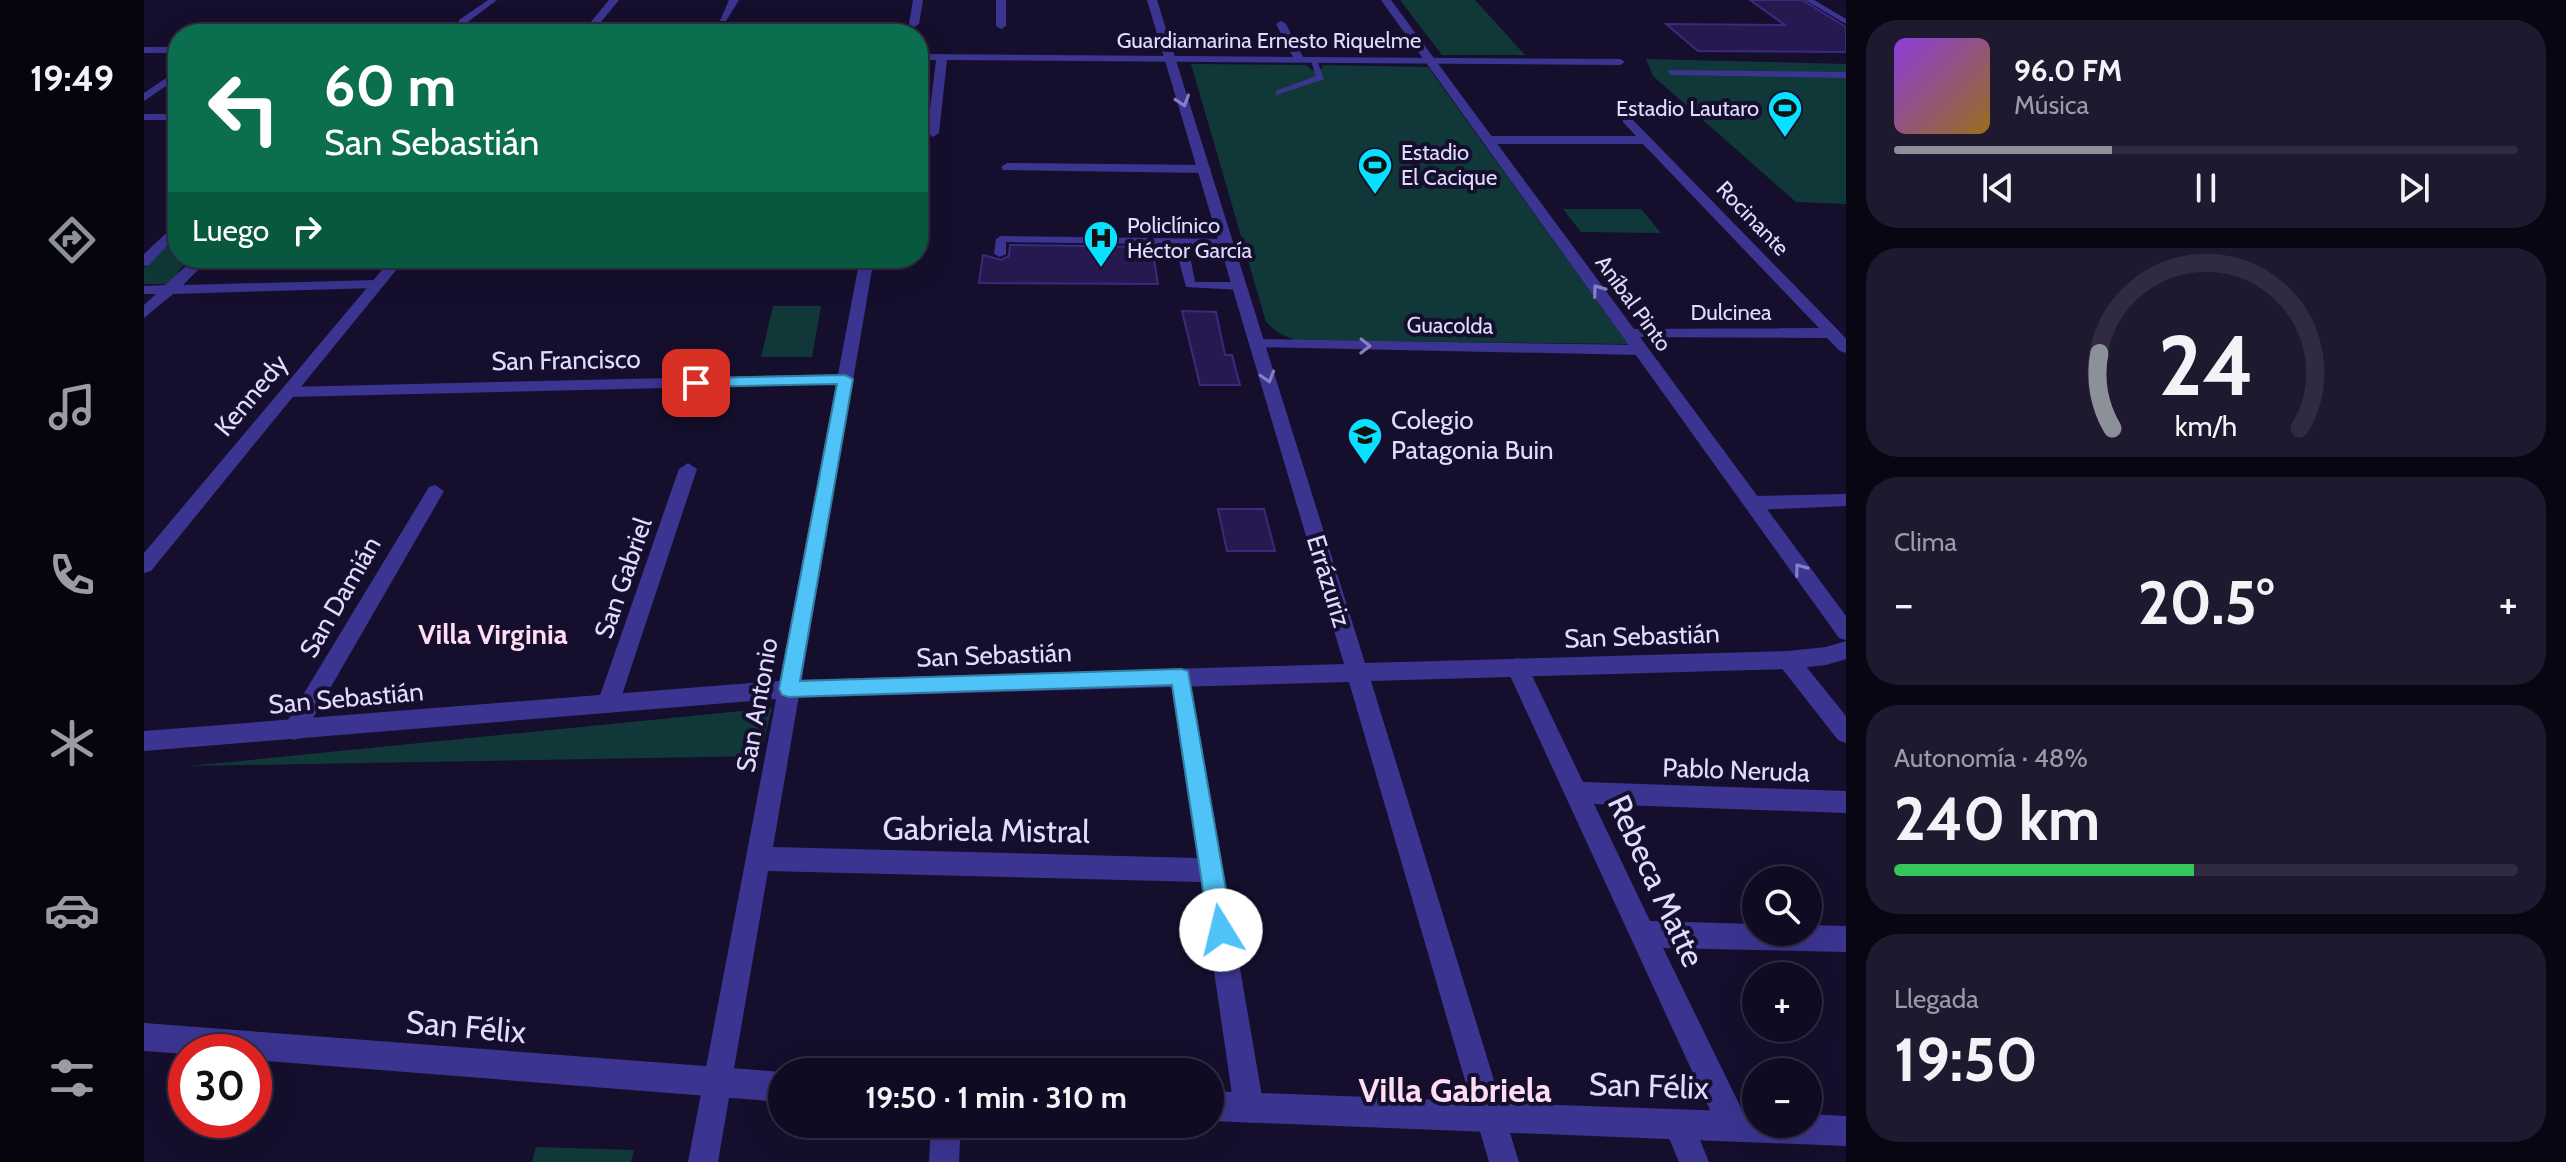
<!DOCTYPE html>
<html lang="es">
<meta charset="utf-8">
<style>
body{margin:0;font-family:Cabin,sans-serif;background:#1e192f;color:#f1f3f6;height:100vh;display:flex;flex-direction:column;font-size:30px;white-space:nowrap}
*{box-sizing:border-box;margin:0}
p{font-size:26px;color:#9c9ba5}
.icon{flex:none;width:44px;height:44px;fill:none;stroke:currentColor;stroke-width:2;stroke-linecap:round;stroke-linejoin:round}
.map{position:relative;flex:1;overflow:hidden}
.side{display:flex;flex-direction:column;gap:20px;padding:20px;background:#090613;width:720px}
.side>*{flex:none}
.top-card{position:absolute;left:24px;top:24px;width:760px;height:244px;border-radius:32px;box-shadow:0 8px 32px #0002,0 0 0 2px #302b40;background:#0b6e4f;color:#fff;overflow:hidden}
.tools{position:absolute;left:1598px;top:866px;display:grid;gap:16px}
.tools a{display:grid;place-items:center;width:80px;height:80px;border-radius:50%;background:#100b22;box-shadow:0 8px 32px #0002,0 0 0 2px #302b40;font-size:40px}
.speed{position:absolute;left:24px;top:1034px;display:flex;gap:16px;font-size:40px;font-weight:700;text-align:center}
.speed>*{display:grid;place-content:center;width:104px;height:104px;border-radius:50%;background:#100b22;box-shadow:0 8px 32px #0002,0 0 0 2px #302b40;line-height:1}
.speed .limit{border:12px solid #d22;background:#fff;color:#111}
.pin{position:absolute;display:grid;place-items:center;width:68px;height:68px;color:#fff;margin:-34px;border-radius:16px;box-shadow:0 4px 12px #0006}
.me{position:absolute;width:88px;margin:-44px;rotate:351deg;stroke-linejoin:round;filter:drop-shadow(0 0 6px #0008)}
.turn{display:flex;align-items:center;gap:28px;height:168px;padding:0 24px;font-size:36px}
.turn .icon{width:104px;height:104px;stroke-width:2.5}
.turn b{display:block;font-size:56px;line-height:68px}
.then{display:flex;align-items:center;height:76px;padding:0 24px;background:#0003;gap:16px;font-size:30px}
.big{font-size:60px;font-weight:700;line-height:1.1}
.side .tile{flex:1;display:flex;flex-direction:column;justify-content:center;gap:12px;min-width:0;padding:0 28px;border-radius:32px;background:#1e192f}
.side .dial{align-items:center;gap:0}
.dial svg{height:208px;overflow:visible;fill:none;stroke:#302b40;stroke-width:7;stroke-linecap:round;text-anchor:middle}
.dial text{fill:#f1f3f6;stroke:none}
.song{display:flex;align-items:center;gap:24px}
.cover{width:96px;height:96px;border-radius:12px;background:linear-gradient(135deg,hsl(270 70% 55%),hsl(40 70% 35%))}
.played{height:8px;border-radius:4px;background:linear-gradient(90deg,#8c9099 35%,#302b40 35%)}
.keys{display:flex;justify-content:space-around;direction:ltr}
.heat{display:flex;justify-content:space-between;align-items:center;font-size:44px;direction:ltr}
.charge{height:12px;border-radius:6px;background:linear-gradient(90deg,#34c759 48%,#302b40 0)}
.trip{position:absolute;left:624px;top:1058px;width:456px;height:80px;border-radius:40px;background:#100b22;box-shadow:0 8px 32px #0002,0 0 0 2px #302b40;font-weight:700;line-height:80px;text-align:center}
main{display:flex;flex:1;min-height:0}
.tab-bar{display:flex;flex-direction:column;width:144px;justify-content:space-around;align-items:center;background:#06040e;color:#9c9ba5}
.tab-bar .icon{width:56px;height:56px}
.tab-bar .on{color:#8c9099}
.tab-bar b{font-size:36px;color:#f1f3f6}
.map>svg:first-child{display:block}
</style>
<main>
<nav class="tab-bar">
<b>19:49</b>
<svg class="icon on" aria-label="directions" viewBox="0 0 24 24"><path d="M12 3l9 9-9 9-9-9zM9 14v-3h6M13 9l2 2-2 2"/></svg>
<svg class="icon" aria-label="music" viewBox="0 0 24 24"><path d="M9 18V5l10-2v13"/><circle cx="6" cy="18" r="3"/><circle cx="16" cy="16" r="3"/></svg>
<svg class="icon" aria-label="phone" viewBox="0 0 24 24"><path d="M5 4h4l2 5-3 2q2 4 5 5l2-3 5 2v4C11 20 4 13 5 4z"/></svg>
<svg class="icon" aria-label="climate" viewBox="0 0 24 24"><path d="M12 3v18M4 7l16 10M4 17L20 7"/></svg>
<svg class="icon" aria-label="car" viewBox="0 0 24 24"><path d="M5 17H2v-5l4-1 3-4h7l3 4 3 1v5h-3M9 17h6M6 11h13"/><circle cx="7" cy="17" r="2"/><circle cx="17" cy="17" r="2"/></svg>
<svg class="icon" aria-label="filters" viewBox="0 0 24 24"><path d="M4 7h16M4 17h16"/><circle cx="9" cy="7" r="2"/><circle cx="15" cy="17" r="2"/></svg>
</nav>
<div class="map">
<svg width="1702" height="1162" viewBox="0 0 1702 1162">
<rect width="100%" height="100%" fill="#150f2d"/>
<path fill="#113838" d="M1256 0H1331L1381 55H1298Z
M1502 59 1702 64V204L1652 202 1509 76Z
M1047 64 1162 65 1168 70 1178 69V65L1284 67 1484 344 1150 340 1133 332 1122 322Z
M1419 209H1497L1517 233 1437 232Z
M34 233V258H44L26 284H0V268Z
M629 306H677L668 357H617Z
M628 708 616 756 46 766Z
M392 1147 490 1150 487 1162H388Z"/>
<path fill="#251950" stroke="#3b297e" stroke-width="2" d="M1606 0H1658L1702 27V52L1554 51 1522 24 1641 25Z
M866 245 1008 247 1014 284 835 283 839 255 857 260 865 256Z
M1038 311 1072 312 1081 355H1088L1096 385H1056Z
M1074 509H1120L1131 551H1083Z"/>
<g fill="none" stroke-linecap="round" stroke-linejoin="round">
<path fill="#3b3591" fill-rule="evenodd" d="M344 0H353L321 24H315V20Z
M1661 0H1670L1702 19V24Z
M1166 58 1173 60 1180 79 1132 95V91L1172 76Z
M1525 70 1702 72V78L1528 75 1524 72Z
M857 236 1084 239 1090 242 1084 245 862 242V254L856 257 850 254 852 239Z
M1041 258 1047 261 1051 282H1097L1103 286 1097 290 1042 287 1035 261Z"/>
<path fill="#3b3591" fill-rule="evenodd" d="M585 0H595L582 21H576Z
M769 0H779L775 24 770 27 765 24Z
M852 0H862V26L857 29 852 26Z
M1137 21 1142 24 1159 57 1476 59 1481 62 1476 65 803 60 795 133 789 137 783 133 792 60H774V54L1149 57 1132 24Z
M0 47H34V53H0Z
M34 70V78L0 101V93Z
M0 114H34V120H0Z
M1479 118H1487L1694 330 1702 339V353L1696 351 1683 338 1481 337V331L1486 329 1675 328 1499 144H1345L1339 140 1345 136H1492L1479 122Z
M863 163 1061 165 1067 169 1061 173 859 170 857 167Z
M34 183V217L27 213 28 187Z
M34 222V234L5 265 0 266V254Z
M51 258H66L39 285 233 280 240 284 233 288 29 294 0 318V305L12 294H0V286L21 285Z
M716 258H730L629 847 1053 858 1026 677 1029 671 1037 668 1045 671 1120 1108 1115 1118 1105 1123 1095 1118 1090 1108 1057 882 624 871 574 1162H544L692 384 144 397 136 392 144 387 694 374Z
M1115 339 1497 345 1505 350 1497 355 1109 347V341Z
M544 463 553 469 475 704 472 711 464 713 456 711 453 704 535 469Z
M291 485 300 491 158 737 150 740 142 737 139 730 142 723 285 487Z
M1702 494V506L1609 510 1600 503 1609 496Z
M1644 651 1652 654 1702 716V743L1694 740 1636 666 1633 660 1636 654Z
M1373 658 1381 661 1439 782 1702 791V813L1450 804 1506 921 1612 924V932H1664V925L1702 926V952L1519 948 1600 1114 1604 1125 1600 1136 1589 1140 1578 1136 1362 667 1365 661Z
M1347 1103 1358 1107 1375 1162H1345L1332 1118 1336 1107Z
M1534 1109 1545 1113 1565 1162H1535L1519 1124 1523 1113Z
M787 1124H817L815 1162H785Z"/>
<path fill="#3b3591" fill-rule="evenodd" d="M465 0H475L447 34H437Z
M1003 0H1013L1221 663 1644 651 1682 647 1702 641V659L1682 665 1644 669 1227 681 1357 1103 1612 1112V1124H1664V1114L1702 1116V1146L1066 1121V1091L1327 1101 1205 682 645 698 0 751V731L645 680 1200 664Z
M1237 0H1247L1702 616V640L1695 638Z
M248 258H262L7 571 0 573V553Z
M0 1023 638 1072V1102L110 1060V1052H42V1054L0 1051Z"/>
</g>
<defs><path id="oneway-chevron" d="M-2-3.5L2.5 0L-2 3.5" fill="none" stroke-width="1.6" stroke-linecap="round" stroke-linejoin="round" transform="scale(2)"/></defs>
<g stroke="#8580c2">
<use href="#oneway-chevron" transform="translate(1039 101) rotate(72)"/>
<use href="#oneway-chevron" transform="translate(1454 290) rotate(-126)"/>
<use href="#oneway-chevron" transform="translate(1221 346) rotate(1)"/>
<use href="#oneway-chevron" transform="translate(1124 377) rotate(73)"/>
<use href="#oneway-chevron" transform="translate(1656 569) rotate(-126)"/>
</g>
<path fill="#4fc3f7" stroke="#337fa1" stroke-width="2" d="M701 375 709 379 656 681 1037 669 1044 671 1089 930 1085 938 1077 942 1069 938 1065 930 1028 685 645 697 638 695 635 689 693 384 552 387 544 383 552 378Z"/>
<defs>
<g id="stadium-pin" transform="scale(1.8)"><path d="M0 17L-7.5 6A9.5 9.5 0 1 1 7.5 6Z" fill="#07e1ff" stroke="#150f2d"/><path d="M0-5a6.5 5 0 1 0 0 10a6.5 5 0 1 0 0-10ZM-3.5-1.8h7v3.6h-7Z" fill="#111"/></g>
<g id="hospital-pin" transform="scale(1.8)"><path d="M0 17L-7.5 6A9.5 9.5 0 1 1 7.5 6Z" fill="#07e1ff" stroke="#150f2d"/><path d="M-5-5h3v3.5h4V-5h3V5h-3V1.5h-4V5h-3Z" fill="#111"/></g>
<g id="school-pin" transform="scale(1.8)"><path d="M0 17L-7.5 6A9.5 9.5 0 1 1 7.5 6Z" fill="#07e1ff" stroke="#150f2d"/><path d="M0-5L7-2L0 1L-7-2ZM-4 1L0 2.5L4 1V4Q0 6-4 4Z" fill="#111"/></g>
</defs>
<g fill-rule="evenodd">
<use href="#stadium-pin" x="1641" y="108"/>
<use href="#stadium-pin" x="1231" y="165"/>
<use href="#hospital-pin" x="957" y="238"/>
<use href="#school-pin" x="1221" y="435"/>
</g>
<g text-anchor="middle" stroke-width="8" stroke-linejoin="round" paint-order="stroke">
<g font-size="22" fill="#e0dbff" stroke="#150f2d">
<text x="1125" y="48">Guardiamarina Ernesto Riquelme</text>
<text transform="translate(1609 218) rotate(46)" y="8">Rocinante</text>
<text transform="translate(1490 303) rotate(54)" y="8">Aníbal Pinto</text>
<text x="1587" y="320">Dulcinea</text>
<text transform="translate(1306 325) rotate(1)" y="8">Guacolda</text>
</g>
<g font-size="22" fill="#e0dbff" stroke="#150f2d" text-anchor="start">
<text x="1615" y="116" text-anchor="end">Estadio Lautaro</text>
<text x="1257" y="160">Estadio<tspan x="1257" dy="25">El Cacique</tspan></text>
<text x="983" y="233">Policlínico<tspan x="983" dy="25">Héctor García</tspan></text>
</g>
<g font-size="26" fill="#e0dbff" stroke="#150f2d">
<text transform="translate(422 360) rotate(-1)" y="9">San Francisco</text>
<text transform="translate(107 395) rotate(-50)" y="9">Kennedy</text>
<text transform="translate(479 578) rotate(-71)" y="9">San Gabriel</text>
<text transform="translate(1185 581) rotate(73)" y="9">Errázuriz</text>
<text transform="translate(196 597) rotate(-60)" y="9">San Damián</text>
<text transform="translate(1498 636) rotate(-2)" y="9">San Sebastián</text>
<text transform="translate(850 655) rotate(-2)" y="9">San Sebastián</text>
<text transform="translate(202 698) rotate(-5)" y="9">San Sebastián</text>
<text transform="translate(613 705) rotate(-80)" y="9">San Antonio</text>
<text transform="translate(1592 770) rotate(2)" y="9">Pablo Neruda</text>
</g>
<g font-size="26" fill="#e0dbff" stroke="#150f2d" text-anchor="start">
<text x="1247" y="429">Colegio<tspan x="1247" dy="30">Patagonia Buin</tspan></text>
</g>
<g font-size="28" font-weight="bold" fill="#ffddf2" stroke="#150f2d">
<text x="349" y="644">Villa Virginia</text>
</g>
<g font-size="32" fill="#e0dbff" stroke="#150f2d">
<text transform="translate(842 830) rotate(1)" y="11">Gabriela Mistral</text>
<text transform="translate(1512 881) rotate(65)" y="11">Rebeca Matte</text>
<text transform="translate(322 1027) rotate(5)" y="11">San Félix</text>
<text transform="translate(1505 1086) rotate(2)" y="11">San Félix</text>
</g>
<g font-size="34" font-weight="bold" fill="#ffddf2" stroke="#150f2d">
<text x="1311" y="1102">Villa Gabriela</text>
</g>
</g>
</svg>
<div class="tools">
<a><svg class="icon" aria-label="search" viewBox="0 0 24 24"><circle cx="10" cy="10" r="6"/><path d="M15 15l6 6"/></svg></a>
<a>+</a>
<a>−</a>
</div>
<div class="speed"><div class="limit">30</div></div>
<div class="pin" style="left:552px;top:383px;background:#d93025"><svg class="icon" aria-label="arrive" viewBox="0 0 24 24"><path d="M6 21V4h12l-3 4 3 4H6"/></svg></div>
<svg class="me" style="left:1077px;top:930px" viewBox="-20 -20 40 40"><circle r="19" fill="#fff"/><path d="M0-13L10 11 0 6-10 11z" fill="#4fc3f7"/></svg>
<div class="trip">19:50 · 1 min · 310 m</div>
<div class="top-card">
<div class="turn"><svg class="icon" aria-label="left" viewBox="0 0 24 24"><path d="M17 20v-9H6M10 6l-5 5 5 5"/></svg><div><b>60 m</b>San Sebastián</div></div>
<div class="then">Luego<svg class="icon" aria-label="right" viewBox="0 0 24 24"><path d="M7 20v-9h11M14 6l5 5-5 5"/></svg></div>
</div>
</div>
<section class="side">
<div class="tile">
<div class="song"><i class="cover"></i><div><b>96.0 FM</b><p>Música</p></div></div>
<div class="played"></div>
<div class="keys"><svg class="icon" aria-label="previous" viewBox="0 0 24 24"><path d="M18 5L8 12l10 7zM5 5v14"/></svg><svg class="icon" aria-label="pause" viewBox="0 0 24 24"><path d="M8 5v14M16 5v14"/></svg><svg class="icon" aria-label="next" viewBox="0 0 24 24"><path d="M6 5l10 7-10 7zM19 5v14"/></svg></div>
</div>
<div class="tile dial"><svg viewBox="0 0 100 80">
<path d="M14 69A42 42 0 1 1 86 69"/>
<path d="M14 69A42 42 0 0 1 9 40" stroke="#8c9099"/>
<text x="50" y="56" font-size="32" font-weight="700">24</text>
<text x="50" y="72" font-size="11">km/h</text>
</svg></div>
<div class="tile"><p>Clima</p>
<div class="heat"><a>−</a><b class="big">20.5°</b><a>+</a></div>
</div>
<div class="tile"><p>Autonomía · 48%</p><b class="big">240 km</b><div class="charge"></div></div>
<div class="tile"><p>Llegada</p><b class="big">19:50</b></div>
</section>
</main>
